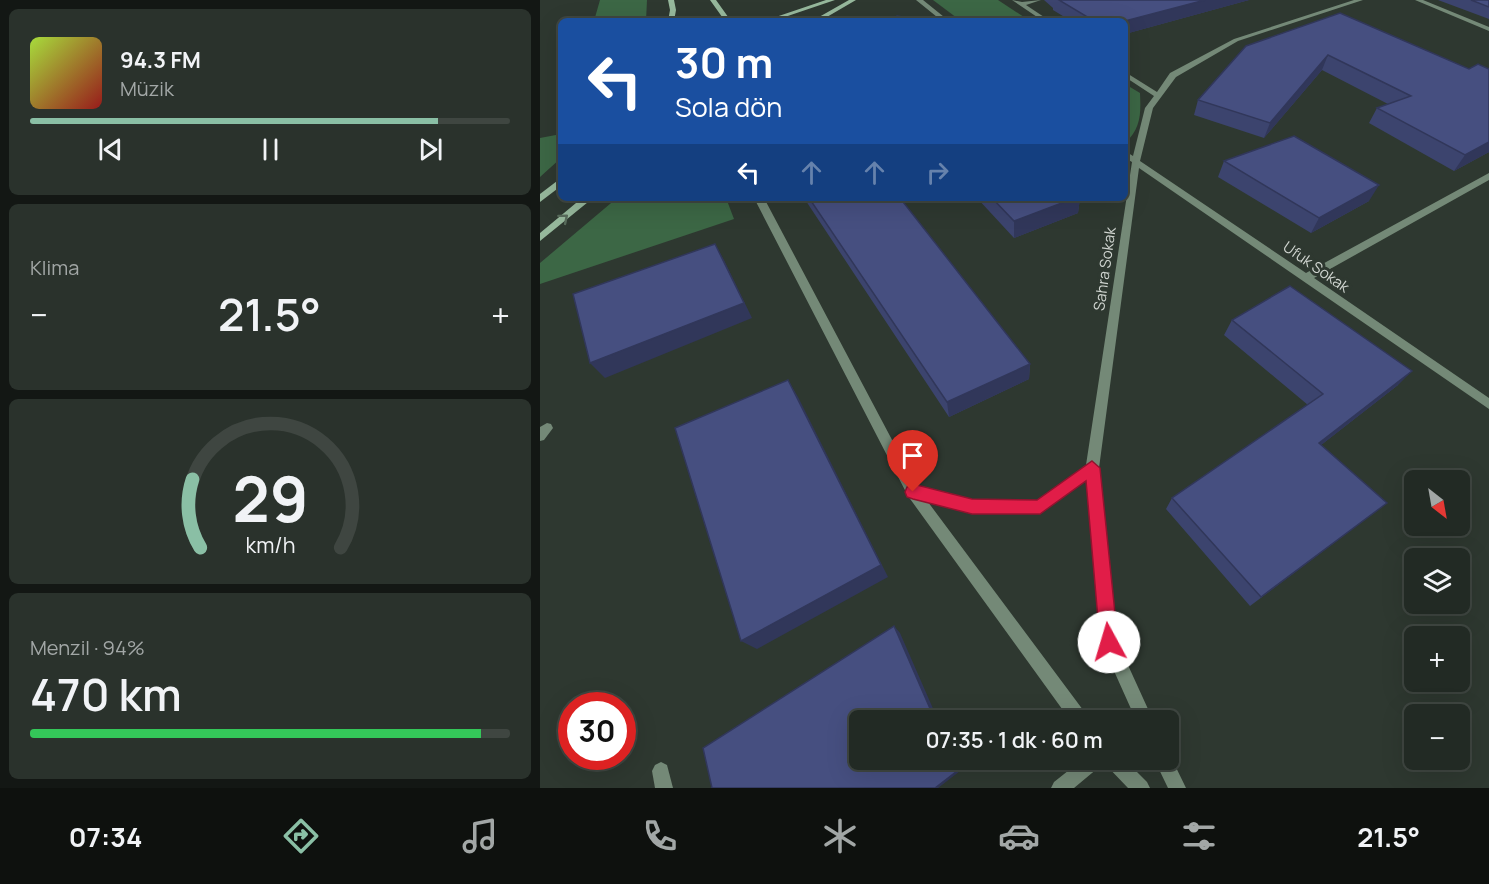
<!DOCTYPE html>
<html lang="tr">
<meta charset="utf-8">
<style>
body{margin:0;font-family:Manrope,sans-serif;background:#2a322c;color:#f1f3f6;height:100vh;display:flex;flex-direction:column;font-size:22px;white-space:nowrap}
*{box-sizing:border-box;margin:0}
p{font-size:20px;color:#a2a7a6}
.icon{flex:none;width:33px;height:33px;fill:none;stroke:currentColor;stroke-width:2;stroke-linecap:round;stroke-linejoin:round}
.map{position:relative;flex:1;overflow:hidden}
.drawer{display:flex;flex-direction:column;gap:9px;padding:9px;background:#131714;width:540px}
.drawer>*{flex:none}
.banner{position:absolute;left:18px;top:18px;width:570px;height:183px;border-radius:9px;box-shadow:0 6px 24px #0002,0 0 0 2px #3f4641;background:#1a4fa0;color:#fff;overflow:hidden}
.needle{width:39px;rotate:149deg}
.buttons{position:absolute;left:864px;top:470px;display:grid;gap:12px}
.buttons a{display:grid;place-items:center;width:66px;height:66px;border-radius:9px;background:#222a24;box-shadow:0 6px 24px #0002,0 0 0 2px #3f4641;font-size:30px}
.speed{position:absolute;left:18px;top:692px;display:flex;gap:12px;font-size:30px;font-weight:700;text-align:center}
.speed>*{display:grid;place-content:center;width:78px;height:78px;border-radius:50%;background:#222a24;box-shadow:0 6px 24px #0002,0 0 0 2px #3f4641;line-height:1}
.speed .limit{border:9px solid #d22;background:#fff;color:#111}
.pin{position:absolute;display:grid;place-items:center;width:51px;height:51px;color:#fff;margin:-62px -26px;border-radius:50% 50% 50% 0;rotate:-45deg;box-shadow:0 0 6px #0007}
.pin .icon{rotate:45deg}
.me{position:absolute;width:66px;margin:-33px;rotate:354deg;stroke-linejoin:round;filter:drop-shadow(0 0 4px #0008)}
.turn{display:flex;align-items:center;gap:21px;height:126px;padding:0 18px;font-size:27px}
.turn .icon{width:78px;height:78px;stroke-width:2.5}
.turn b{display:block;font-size:42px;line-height:51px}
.lanes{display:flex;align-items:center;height:57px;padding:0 18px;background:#0003;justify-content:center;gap:30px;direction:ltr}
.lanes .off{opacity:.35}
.big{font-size:45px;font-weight:600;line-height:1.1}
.drawer .card{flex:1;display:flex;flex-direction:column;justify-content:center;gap:9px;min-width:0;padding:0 21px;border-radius:9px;background:#2a322c}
.drawer .dial{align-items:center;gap:0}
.dial svg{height:156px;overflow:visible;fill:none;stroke:#3f4641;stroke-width:7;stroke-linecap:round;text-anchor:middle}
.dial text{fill:#f1f3f6;stroke:none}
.song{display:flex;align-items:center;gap:18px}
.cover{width:72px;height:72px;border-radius:9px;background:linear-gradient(135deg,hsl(80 70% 55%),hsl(0 70% 35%))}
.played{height:6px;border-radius:3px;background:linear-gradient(90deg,#8abfa5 85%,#3f4641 85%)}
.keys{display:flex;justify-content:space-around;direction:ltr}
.heat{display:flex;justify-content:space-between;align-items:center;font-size:33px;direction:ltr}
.charge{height:9px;border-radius:4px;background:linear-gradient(90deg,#34c759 94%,#3f4641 0)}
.trip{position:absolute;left:309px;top:710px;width:330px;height:60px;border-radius:9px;background:#222a24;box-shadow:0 6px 24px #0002,0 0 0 2px #3f4641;font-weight:600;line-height:60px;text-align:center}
.menu{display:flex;height:96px;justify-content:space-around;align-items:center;background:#0e110e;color:#a2a7a6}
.menu .icon{width:42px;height:42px}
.menu .on{color:#8abfa5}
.menu b{font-size:27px;color:#f1f3f6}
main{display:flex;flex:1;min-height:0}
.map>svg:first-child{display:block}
</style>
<main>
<section class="drawer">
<div class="card">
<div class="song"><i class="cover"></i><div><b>94.3 FM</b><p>Müzik</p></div></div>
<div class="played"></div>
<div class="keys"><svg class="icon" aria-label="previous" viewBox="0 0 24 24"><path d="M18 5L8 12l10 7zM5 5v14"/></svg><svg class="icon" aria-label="pause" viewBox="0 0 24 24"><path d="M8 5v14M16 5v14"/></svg><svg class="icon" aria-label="next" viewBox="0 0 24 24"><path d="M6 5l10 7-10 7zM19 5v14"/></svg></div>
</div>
<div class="card"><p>Klima</p>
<div class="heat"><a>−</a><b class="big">21.5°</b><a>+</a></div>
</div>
<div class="card dial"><svg viewBox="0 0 100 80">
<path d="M14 69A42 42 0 1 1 86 69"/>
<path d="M14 69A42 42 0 0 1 10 34" stroke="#8abfa5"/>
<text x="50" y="56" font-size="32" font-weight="700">29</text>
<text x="50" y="72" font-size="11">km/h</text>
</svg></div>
<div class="card"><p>Menzil · 94%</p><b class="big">470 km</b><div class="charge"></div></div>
</section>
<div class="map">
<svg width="949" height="788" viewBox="0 0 949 788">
<rect width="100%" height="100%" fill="#2e3830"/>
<path fill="#3c6745" d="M60 0H107L106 21H54Z
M393 0H458L490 21H421Z
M585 84 600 93C601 113 601 129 585 143Z
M21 134V158L0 177V138Z
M77 198H186L194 219 0 284V263Z"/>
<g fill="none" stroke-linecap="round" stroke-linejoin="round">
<path fill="#748977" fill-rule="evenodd" d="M121 762 127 765 133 788H115L112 771 115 765Z"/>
<path fill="#748977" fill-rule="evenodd" d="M376 0H383L409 21H402Z
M472 0 482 2 501 0 486 5 510 21H503Z
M814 0H823L698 41 636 77 613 108 600 161 766 273 949 173V180L774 278 949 398V409L599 168 559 468 577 641 613 720H596L561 642 547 480 500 513 432 512 388 502 546 714 548 720H530L368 496 214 198H224L377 487 432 500 498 501 546 465 592 162 585 158V151L593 156 605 108 614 96 585 77V72L617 92 630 73 694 39Z
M875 0H883L949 27V31Z
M7 423 11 424 13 428 4 440 0 441V427Z
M628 753H629L646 788H628L614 759H628Z
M543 759H584L607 782 610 788H588L564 763 534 788H511L514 782Z"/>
<path fill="#96b89c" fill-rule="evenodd" d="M128 0H134L136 10 134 21H128L130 10Z
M170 0H176L191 21H185Z
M286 0H295L233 21H224Z
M309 0H316L280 21H272Z
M21 178V186L0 202V194Z
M42 198H53L0 241V233Z"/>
</g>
<path fill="#3c446e" d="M504 0H709L585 34V21H531L513 10V8Z
M898 0H949V19Z
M706 46 929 69H949V152L914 171 829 123 837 108 848 104 782 70 724 138 654 115 658 100Z
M684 161 829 201 771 233 678 177Z
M264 198H360L490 364 489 379 409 417Z
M437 198H540L538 213 474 238Z
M692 320 858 385 781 445 847 503 710 606 626 509 632 498 768 405 684 335Z"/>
<path fill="#31375a" d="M665 0H709L585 34V21Z
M788 55 782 70 724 138 730 123Z
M949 142V152L914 171 925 155Z
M839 185 829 201 771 233 779 218Z
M535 198H540L538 213 474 238V221Z
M175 244 184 260 212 318 65 378 50 363Z
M490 364 489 379 409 417 407 402Z
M872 371 858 385 767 456 779 443Z
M248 380 258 397 348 577 217 649 201 641Z
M354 626 360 633 398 720H395Z
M412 759H415L420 771 398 788H395Z"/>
<path fill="#464f80" stroke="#31375a" stroke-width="1.5" d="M519 0H665L585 21H554Z
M931 0H949V7Z
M800 13 929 69 938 64 949 69V142L925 155 837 108 871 96 788 55 730 123 658 100 706 46Z
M357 16 386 21H348Z
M754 136 839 185 779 218 684 161Z
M269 198H360L490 364 407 402Z
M452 198H535L474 221Z
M175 244 204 303 50 363 33 294Z
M750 286 872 371 779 443 847 503 721 597 632 498 783 394 692 320Z
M248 380 341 565 201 641 135 428Z
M354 626 395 720H320V759H412L417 771 395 788H172L163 748Z"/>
<defs><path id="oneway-chevron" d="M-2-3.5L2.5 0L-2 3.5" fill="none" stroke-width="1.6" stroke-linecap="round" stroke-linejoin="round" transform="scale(1.5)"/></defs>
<use stroke="#586b5b" href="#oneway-chevron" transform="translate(24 218) rotate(-40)"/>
<path fill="#e11d48" stroke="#92132f" stroke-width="1.5" d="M552 461 560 468 578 642 576 648 569 651 563 648 560 642 546 481 500 514H432L373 499 367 497 365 492 367 487 373 484 432 499 497 500Z"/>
<g text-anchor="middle" stroke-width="6" stroke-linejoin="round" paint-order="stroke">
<g font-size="15" fill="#cfd4cf" stroke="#2e3830">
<text transform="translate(776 267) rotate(35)" y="5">Ufuk Sokak</text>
<text transform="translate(565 269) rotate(-82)" y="5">Sahra Sokak</text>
</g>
</g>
</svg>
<div class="buttons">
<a><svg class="needle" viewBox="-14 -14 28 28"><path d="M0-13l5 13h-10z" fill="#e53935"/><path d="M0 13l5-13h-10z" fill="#a2a7a6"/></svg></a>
<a><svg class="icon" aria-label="layers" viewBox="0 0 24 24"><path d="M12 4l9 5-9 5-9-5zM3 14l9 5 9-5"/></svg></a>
<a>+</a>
<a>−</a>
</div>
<div class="speed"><div class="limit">30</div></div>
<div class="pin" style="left:373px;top:492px;background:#d93025"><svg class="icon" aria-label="arrive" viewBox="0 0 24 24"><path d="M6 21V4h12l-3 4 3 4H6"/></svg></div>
<svg class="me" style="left:569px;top:642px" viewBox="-20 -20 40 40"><circle r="19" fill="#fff"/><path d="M0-13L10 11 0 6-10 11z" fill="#e11d48"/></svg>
<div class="trip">07:35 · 1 dk · 60 m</div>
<div class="banner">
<div class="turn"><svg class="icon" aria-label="left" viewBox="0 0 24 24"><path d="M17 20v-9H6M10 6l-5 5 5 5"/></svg><div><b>30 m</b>Sola dön</div></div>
<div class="lanes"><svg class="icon" aria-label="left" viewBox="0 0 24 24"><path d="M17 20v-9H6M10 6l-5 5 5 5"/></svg><svg class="icon off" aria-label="ahead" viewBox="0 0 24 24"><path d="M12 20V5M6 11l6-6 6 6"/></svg><svg class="icon off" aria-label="ahead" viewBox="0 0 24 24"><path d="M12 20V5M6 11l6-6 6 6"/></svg><svg class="icon off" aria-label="right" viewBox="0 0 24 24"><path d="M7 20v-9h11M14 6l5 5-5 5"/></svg></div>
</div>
</div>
</main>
<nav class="menu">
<b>07:34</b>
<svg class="icon on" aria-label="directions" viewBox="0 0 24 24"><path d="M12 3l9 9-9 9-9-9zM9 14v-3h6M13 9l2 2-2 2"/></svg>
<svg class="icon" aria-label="music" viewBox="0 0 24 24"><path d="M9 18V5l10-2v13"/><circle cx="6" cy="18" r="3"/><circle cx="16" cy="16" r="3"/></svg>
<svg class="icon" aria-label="phone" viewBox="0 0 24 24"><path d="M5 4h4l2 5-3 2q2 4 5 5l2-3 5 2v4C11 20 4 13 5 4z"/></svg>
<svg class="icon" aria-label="climate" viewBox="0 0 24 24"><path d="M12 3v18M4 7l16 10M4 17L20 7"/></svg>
<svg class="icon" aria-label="car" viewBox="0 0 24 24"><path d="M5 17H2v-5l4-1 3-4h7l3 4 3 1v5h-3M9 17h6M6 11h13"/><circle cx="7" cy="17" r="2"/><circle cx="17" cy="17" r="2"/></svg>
<svg class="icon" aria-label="filters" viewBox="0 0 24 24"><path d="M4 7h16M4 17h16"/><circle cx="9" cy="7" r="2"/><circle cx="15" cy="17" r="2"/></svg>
<b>21.5°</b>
</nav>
